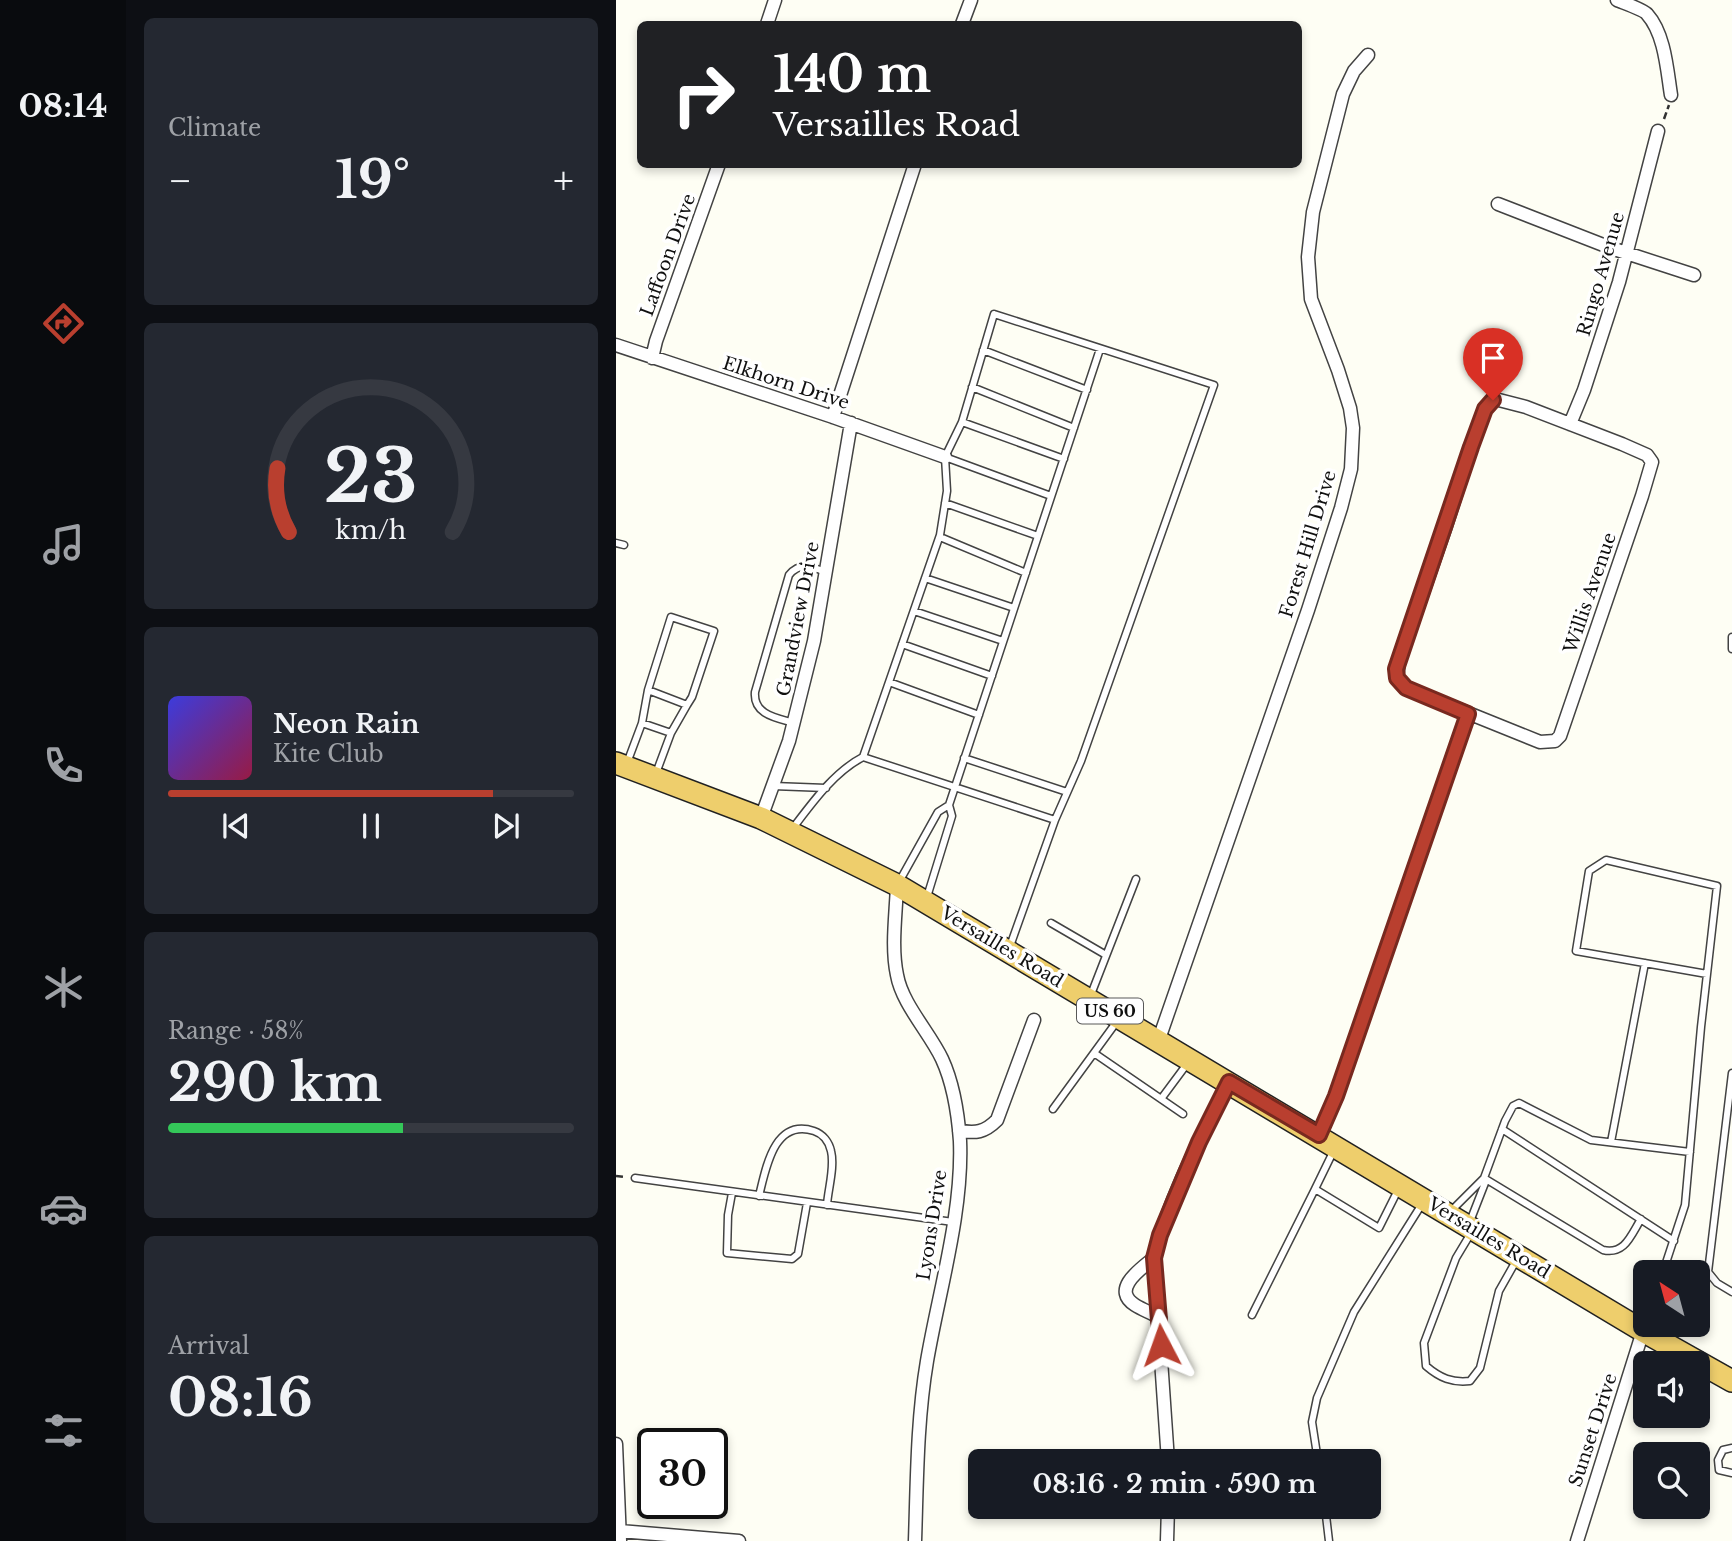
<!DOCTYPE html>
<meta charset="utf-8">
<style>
body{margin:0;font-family:"Libre Baskerville",serif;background:#242831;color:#f1f3f6;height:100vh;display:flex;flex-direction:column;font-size:26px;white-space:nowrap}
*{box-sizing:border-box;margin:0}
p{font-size:23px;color:#9ea1a6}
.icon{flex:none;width:38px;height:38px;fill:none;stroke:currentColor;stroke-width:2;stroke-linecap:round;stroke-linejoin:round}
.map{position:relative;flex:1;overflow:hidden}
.sheet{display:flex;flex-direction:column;gap:18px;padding:18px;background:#0d0f14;width:490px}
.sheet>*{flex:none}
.banner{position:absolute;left:21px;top:21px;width:665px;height:147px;border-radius:10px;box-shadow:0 4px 10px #0003;background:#202124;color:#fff;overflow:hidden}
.needle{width:46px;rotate:324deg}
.controls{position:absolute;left:1017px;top:1260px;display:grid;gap:14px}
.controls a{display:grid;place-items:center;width:77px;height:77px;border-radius:10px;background:#171b24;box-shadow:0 4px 10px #0003;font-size:35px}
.speed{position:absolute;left:21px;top:1428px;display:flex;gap:14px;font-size:35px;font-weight:700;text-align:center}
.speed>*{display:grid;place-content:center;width:91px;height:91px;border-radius:50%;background:#171b24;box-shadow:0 4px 10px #0003;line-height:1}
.speed .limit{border:4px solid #111;border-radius:10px;background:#fff;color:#111}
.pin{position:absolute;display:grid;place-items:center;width:60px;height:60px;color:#fff;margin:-72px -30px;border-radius:50% 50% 50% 0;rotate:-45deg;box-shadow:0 0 7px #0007}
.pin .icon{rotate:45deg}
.me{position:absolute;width:77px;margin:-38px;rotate:356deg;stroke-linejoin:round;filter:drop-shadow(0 0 5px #0008)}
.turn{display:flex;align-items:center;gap:24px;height:147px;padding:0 21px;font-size:32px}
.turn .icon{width:91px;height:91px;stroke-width:2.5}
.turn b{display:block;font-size:49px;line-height:60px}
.big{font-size:52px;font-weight:700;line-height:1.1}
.sheet .card{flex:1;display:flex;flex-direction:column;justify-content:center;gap:10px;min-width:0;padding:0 24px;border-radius:10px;background:#242831}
.sheet .dial{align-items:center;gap:0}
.dial svg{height:182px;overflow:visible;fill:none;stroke:#363941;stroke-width:7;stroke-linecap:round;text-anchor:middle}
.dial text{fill:#f1f3f6;stroke:none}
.song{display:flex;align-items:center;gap:21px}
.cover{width:84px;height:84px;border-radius:10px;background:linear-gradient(135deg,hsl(240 70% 55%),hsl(340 70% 35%))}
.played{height:7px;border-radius:4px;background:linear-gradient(90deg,#b93f2f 80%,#363941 80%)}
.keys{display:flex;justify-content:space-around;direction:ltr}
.heat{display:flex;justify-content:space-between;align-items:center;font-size:38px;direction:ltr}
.charge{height:10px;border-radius:5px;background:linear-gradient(90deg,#34c759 58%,#363941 0)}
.trip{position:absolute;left:352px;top:1449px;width:413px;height:70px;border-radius:10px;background:#171b24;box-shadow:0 4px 10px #0003;font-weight:700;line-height:70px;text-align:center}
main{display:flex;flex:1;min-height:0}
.menu{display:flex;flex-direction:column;width:126px;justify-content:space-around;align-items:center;background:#090b0e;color:#9ea1a6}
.menu .icon{width:49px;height:49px}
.menu .on{color:#b93f2f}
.menu b{font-size:32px;color:#f1f3f6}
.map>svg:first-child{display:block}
</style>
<main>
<nav class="menu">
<b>08:14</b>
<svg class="icon on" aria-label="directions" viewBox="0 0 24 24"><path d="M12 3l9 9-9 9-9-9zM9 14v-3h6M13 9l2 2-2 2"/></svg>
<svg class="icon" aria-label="music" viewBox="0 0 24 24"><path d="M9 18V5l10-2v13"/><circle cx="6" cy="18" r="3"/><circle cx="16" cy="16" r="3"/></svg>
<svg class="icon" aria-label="phone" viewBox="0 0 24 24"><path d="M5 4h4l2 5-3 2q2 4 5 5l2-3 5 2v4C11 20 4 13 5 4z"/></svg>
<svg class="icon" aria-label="climate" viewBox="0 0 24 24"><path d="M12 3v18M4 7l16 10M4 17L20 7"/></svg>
<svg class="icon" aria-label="car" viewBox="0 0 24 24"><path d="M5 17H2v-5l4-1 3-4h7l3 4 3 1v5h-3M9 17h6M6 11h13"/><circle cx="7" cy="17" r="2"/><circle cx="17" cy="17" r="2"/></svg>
<svg class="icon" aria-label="filters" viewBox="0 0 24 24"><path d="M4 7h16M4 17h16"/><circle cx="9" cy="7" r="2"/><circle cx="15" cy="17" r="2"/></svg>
</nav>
<section class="sheet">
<div class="card"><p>Climate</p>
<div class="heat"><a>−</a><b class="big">19°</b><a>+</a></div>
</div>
<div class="card dial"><svg viewBox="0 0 100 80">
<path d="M14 69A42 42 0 1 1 86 69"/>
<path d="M14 69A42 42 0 0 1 9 41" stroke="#b93f2f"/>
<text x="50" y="56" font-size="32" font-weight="700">23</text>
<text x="50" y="72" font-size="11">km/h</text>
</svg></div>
<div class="card">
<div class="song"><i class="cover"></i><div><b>Neon Rain</b><p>Kite Club</p></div></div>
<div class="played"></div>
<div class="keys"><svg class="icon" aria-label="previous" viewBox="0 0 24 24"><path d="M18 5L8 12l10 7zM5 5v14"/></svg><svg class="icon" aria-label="pause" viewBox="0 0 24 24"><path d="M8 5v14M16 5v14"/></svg><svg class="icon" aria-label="next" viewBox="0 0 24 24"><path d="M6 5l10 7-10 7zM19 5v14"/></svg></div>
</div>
<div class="card"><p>Range · 58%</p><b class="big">290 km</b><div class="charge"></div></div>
<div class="card"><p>Arrival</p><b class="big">08:16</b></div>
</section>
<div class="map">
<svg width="1116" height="1541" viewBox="0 0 1116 1541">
<rect width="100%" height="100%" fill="#fefef4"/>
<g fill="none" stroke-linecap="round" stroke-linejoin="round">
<g stroke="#434343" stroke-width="9">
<path id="service" d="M367 350 471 390
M356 387 458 428
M346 422 448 459
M329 457 435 496
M329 503 422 536
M324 537 410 573
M0 543 8 545
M309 578 398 608
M298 611 387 641
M1116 637V649
M286 644 376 676
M273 682 363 715
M32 690 55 617 98 631 76 697 71 705
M26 723 32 690 71 705 55 733
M178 723C161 718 137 715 139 692L173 575C184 562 195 566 209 572
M247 757 324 535 331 491 329 457 346 422 378 314 598 385 465 761 439 820
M348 758 451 792
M11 763 26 723 55 733 39 776
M157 786 210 788
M177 828C196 803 218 772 247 757L439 820 393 949
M283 882 322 812 333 805
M311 897 336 816 333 805 484 349
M435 923 490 955
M474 997 520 879
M478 1053 567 1114
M1116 1073 1092 1272 1101 1283 1116 1292
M545 1099 571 1064
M437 1109 502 1020
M886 1129 1058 1241
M995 1142 1029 963
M718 1150 699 1189 763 1228 782 1190
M19 1178 337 1222
M868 1178 987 1250C1009 1255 1015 1235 1025 1219
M116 1193 112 1215 111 1253 176 1259 182 1254 191 1203
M143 1196C150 1168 158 1118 198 1131 207 1134 213 1142 215 1151 219 1167 212 1189 211 1205
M834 1212 868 1178 889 1121 897 1106 903 1103 975 1140 1074 1152
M853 1224 869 1183 868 1179
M855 1233 840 1258 808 1343 810 1366C824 1378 836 1383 854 1381L864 1368 883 1291 900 1261
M1047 1272 1069 1205 1085 1027 1101 886 990 860 973 871 960 951 1091 974
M636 1315 699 1189
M1116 1448 1107 1450 1102 1460 1103 1470 1116 1473
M702 1461 696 1422 701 1398 738 1312 806 1204
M709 1507 713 1541"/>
</g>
<g stroke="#434343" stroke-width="15">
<path id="minor" d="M1001 0C1008 3 1028 10 1031 14 1049 34 1051 70 1055 95
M151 24 159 0
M346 24 355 0
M882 204 995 248 1078 275
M0 345 217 417 329 457
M36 358 40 341 103 164
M879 399 910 407 1006 444 1031 455 1036 462 1026 496 944 736 939 741 924 742 790 688 781 678 783 661 830 526 855 447 869 409Z
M217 417 299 164
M954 424 968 390 1003 282 1042 131
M145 818 173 741 198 641 235 423
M281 885C280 914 275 947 281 975 286 1004 314 1033 326 1059 338 1085 342 1113 344 1141 347 1212 323 1291 311 1361 301 1420 301 1481 299 1541
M543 1039 692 610 725 508 735 469 737 428 734 408 722 370 695 299 692 257 697 212 727 94 738 71 752 55
M343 1131C360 1133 368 1133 381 1120L418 1020
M703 1135 720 1095 852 714
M538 1258C526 1268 494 1289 519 1305 527 1310 536 1313 544 1318
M0 1444 4 1541
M552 1461 538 1258C553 1197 585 1138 613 1082
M4 1531 123 1541
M551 1541 552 1507
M961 1541 1027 1331"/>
</g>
<g stroke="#212121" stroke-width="24">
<path id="trunk" d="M0 763 145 818 281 885 1027 1331 1116 1381"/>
</g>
<path stroke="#323232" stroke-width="2.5" stroke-dasharray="7 3.5" stroke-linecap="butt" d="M1048 119 1053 105
M0 1176 9 1177"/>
<use href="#service" stroke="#fff" stroke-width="6"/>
<use href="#minor" stroke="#fff" stroke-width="12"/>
<use href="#trunk" stroke="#eece6c" stroke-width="21"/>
</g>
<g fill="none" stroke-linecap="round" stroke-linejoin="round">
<g stroke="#78291f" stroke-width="18">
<path id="route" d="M545 1345 538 1258 544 1235 583 1142 613 1082 703 1135 720 1096 852 714 790 688 781 678 780 669 855 447 869 409 877 400"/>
</g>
<use href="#route" stroke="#b93f2f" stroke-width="12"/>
</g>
<g text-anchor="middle" stroke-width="7" stroke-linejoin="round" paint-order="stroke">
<rect fill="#fff" stroke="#585858" stroke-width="2" x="461" y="998.5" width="66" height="25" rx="5"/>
<g font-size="16" font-weight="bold" fill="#101010">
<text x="494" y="1017">US 60</text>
</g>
<g font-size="18" fill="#101010" stroke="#fff">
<text transform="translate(52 255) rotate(-70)" y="6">Laffoon Drive</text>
<text transform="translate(985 274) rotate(-74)" y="6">Ringo Avenue</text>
<text transform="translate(170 383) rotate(18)" y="6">Elkhorn Drive</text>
<text transform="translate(692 544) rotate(-73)" y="6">Forest Hill Drive</text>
<text transform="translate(974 593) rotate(-71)" y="6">Willis Avenue</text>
<text transform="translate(182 619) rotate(-79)" y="6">Grandview Drive</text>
<text transform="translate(386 947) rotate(31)" y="6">Versailles Road</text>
<text transform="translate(316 1225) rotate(-81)" y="6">Lyons Drive</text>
<text transform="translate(873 1238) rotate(31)" y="6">Versailles Road</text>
<text transform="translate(977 1430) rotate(-72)" y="6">Sunset Drive</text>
</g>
</g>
</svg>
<div class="controls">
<a><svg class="needle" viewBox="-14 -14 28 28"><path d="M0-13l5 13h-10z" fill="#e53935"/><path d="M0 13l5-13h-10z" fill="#9ea1a6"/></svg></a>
<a><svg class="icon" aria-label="sound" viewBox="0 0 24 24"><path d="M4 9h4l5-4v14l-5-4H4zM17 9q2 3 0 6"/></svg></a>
<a><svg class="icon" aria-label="search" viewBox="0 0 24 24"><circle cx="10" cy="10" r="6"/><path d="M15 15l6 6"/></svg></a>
</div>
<div class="speed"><div class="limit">30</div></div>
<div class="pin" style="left:877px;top:400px;background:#d93025"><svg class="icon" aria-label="arrive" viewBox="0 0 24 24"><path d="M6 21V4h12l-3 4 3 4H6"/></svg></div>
<svg class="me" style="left:545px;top:1345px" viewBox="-20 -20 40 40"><path d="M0-17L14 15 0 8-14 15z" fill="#b93f2f" stroke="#fff" stroke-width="4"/></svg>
<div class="trip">08:16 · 2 min · 590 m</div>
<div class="banner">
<div class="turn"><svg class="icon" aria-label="right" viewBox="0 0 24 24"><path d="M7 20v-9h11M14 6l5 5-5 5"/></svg><div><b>140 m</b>Versailles Road</div></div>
</div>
</div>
</main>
